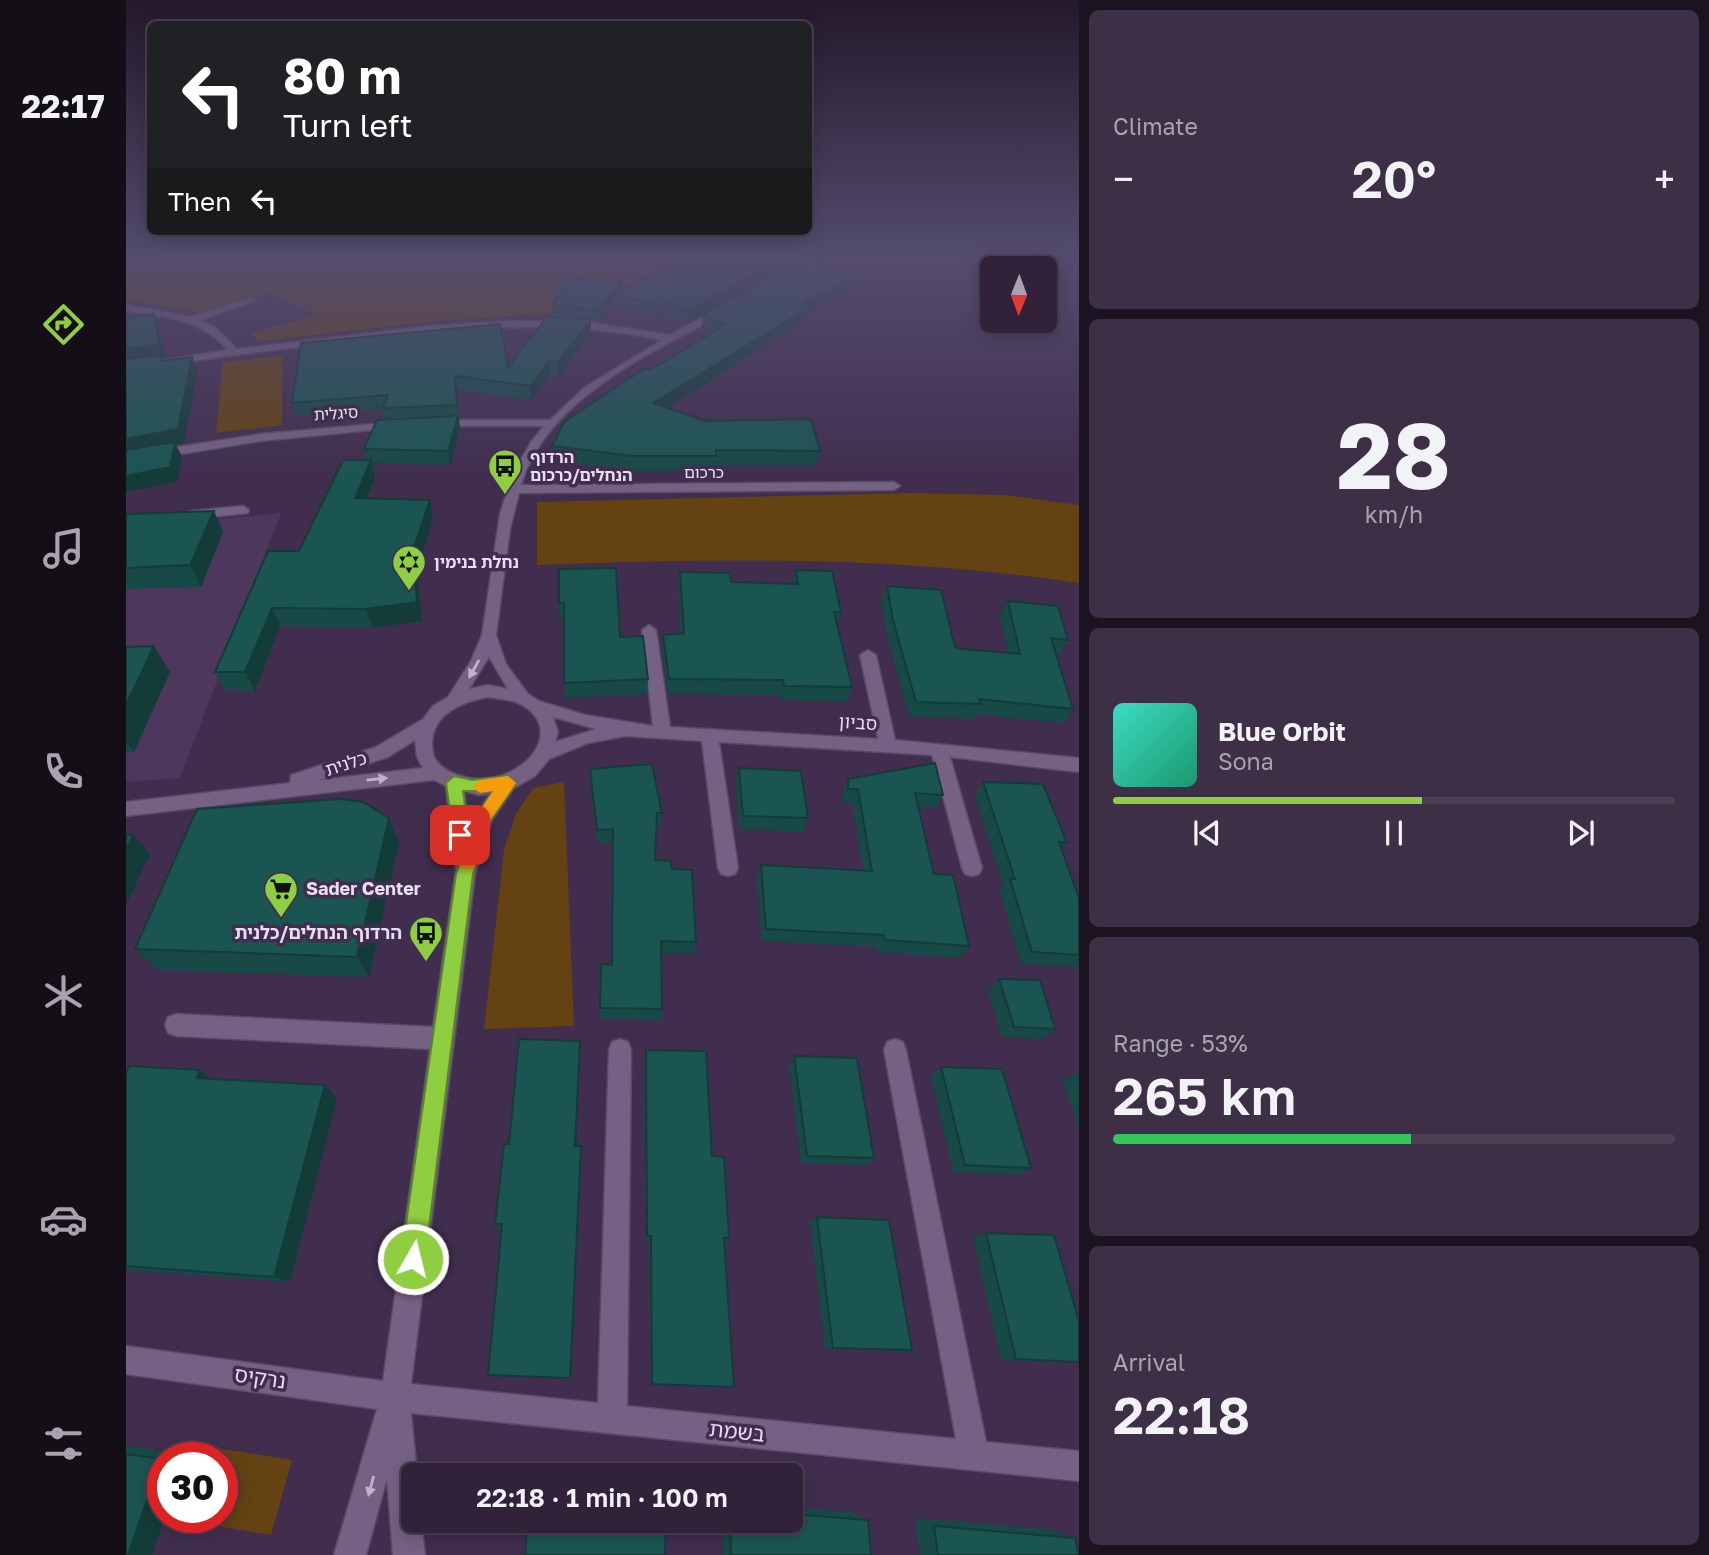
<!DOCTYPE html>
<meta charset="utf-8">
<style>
body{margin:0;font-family:"Golos Text","Noto Sans Hebrew",sans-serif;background:#3d2f45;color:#f1f3f6;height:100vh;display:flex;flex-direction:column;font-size:26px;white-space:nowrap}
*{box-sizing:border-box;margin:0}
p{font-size:23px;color:#a8a4af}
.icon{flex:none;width:38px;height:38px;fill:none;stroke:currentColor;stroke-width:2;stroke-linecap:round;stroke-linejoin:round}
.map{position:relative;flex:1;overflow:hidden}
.drawer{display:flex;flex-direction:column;gap:10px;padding:10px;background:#1b1320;width:630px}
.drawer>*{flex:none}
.guide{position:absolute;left:21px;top:21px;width:665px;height:214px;border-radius:10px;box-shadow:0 4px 18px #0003,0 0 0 2px #4c3f54;background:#202124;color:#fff;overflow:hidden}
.needle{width:46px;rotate:181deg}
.fabs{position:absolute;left:854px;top:256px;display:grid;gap:14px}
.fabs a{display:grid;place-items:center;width:77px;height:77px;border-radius:10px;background:#31223a;box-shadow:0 4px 18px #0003,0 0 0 2px #4c3f54;font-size:35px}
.speed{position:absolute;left:21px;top:1442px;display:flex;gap:14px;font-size:35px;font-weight:700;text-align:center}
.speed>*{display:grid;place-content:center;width:91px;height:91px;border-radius:50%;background:#31223a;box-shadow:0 4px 18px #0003,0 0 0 2px #4c3f54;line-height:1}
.speed .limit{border:10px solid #d22;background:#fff;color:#111}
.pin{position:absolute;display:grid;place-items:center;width:60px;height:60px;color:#fff;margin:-30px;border-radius:14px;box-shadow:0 4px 10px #0006}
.me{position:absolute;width:77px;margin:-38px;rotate:8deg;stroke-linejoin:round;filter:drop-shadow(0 0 5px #0008)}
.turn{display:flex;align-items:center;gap:24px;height:147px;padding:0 21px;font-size:32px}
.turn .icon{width:91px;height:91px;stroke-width:2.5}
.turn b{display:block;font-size:49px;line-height:60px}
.then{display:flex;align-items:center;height:66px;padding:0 21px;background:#0003;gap:14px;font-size:26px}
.big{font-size:52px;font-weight:600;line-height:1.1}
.drawer .card{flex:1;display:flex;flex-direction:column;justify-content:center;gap:10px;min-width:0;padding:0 24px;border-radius:10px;background:#3d2f45}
.drawer .dial{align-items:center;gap:0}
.dial b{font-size:91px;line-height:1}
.song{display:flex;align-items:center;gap:21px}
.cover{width:84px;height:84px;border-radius:10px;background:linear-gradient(135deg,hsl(170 70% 55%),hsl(160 70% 35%))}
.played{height:7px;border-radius:4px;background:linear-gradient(90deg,#8fcd41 55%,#4c3f54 55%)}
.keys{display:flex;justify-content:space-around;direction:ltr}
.heat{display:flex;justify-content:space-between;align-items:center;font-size:38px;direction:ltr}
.charge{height:10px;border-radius:5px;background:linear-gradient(90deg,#34c759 53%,#4c3f54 0)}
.trip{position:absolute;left:275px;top:1463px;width:402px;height:70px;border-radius:10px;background:#31223a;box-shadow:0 4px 18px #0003,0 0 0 2px #4c3f54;font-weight:600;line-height:70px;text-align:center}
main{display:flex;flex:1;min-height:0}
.tabs{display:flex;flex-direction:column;width:126px;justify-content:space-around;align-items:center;background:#140e17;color:#a8a4af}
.tabs .icon{width:49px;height:49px}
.tabs .active{color:#8fcd41}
.tabs b{font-size:32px;color:#f1f3f6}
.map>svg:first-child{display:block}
</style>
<main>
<nav class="tabs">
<b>22:17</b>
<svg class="icon active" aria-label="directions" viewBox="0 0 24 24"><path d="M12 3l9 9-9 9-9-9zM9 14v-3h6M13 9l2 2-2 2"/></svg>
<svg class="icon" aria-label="music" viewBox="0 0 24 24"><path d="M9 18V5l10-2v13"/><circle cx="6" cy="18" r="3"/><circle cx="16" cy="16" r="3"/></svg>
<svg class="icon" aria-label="phone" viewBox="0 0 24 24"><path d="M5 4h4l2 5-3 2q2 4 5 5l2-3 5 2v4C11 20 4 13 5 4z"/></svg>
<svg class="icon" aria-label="climate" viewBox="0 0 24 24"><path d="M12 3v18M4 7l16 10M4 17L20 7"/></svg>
<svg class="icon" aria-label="car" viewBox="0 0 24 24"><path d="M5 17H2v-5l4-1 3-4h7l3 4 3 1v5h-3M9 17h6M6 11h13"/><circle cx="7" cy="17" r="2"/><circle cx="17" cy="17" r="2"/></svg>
<svg class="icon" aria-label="filters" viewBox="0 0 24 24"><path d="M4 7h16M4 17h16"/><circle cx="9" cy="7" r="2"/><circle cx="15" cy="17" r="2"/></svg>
</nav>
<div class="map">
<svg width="953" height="1555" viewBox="0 0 953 1555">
<rect width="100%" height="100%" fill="#412e4e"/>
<path fill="#4d375d" d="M155 513 54 778 0 782V534L38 525Z"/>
<path fill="#644212" d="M0 258H552L500 290 438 285 425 313 301 322 134 341 124 334 191 315 143 293 75 313 0 300Z
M156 356V425L90 433 97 362Z
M785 493 879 495 953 505V583C773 556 592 558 411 565V502Z
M438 782 448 1026 358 1029 378 850 390 814 407 788Z
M85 1447 166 1460 145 1535 62 1521 63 1517H96V1458H82Z"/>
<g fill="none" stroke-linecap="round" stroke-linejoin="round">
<g stroke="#594a64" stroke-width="3">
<path id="minor" d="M680 258H690L649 283 642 281Z
M124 298 131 300 74 320 90 328 111 349 305 326 385 321 466 323 544 335 592 309H598V313C525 354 422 397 395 485L768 482 774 486 768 490 393 493 384 529 370 635 380 664 402 694 413 701 459 715 527 726 516 630 523 625 530 630 544 727 752 739 734 655 742 650 750 655 769 740 953 758V772L824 757 856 868 853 874 846 876 839 874 836 868 806 755 593 742 612 868 609 874 602 876 595 874 592 868 576 741 500 736 462 743 423 759 409 776 388 788 366 820 349 874 285 1384 472 1403 483 1050 486 1042 494 1039 502 1042 505 1050 501 1406 830 1439 758 1050 761 1042 769 1039 777 1042 780 1050 860 1442 953 1451V1481L285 1413 291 1475H287V1521H295L299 1555H267L261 1478 240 1555H208L251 1409 0 1374V1346L257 1381 304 1049 50 1036 42 1033 39 1025 42 1017 50 1014 307 1027 330 871 320 786 308 780 0 816V802L164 783 165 775 250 747 297 719 307 706 322 697 345 661 356 635 374 514 386 475 405 442 418 426H309L303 423 309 420H424L459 387 536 340C428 317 320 329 212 342 141 351 70 359 0 372V366L102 350C76 319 38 316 0 311V305L65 317ZM363 657 382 689 362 685 343 689ZM362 697C372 699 385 699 394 704 446 732 390 790 339 777 326 774 315 769 308 757 298 719 330 703 362 697ZM427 717 470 729 429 742 432 732ZM289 740 291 757 297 768 193 780 262 757ZM338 791 353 795 365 793 352 812 343 833Z
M271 422 275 423V427L135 441 0 463V455L135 434Z
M117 506 123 510 122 513 65 519 59 515 65 511Z"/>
</g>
<use href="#minor" fill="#756184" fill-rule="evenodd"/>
</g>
<path fill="#174947" d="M566 258H675L662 266 655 263 647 274 562 324 538 315 531 319 488 306V302L474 322 465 321V333L433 376 423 375 405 400 331 390 334 430 324 465 246 463 249 478 242 498 304 500 307 518 290 573 292 583 296 621 246 628 154 626 129 691 99 690 89 672 173 551 241 460 238 449 259 419 257 410 170 417 166 403 382 367 427 318V306L495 281V291Z
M677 258H699L696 267 726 289 681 313 679 321 541 408 579 421 694 451 691 465H589V470L506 471 426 461V446L524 370 586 333 576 329 577 316 676 266Z
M88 511 97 532 75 587 0 589V514Z
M433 569 494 637 522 679 521 694 439 698 438 618H433Z
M670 570 715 612 711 625 726 687 721 701 654 700 653 695 542 694 536 650 537 635 555 633 552 587 554 572 605 582 666 584Z
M761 586 829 647 836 649 882 653 874 616 882 601 942 640 933 654H930L947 709 937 723 850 714 847 719 783 716 761 635 755 601Z
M0 647 44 672 8 752H0Z
M613 768 682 818 677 832 613 829 610 782Z
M464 769 536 813 534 826H530L529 860 546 869 570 942 568 954 535 953 536 1009 535 1020 474 1018V1008L486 965 487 842 472 843 464 782Z
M722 779 817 795 809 808 792 807 808 874 843 946 834 958 751 952V947L636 941 631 878 635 865 737 870 726 803H717L716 793Z
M857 782 941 843 935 849 953 898V967L895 964 874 891 878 887 849 796Z
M263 818 273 843 243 977 32 970 9 949Z
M873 979 929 1029 916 1039 876 1037 862 990Z
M454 1041V1050L450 1146 455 1153 445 1378 375 1229H373L369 1224 383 1144Z
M520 1050 586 1156 603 1238 599 1243 608 1387 525 1384 523 1240H520L519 1059Z
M668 1056 748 1158 740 1165 675 1163 663 1065Z
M815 1067 905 1168 891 1174 827 1172 805 1076Z
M951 1072H953V1130L937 1081Z
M0 1074 85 1079 211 1098 164 1282 0 1270Z
M691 1217 786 1350 775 1351 699 1349 684 1222Z
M860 1233 953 1321V1362L875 1360 847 1238Z
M0 1445 60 1455 59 1458H37V1517H39L26 1555H0Z
M665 1507 726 1512 742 1520 745 1555H597L596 1521H665Z
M789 1518 922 1529 949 1538 953 1555H794Z"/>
<path fill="#133c39" d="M652 258H656L655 263 647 274 562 324 563 311Z
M663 258H675L662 266Z
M729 277 726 289 681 313 679 321 526 417 527 403 673 306Z
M495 281V294L488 293V302L474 322V309Z
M539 303 538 315 531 319 532 306Z
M28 314 33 327 39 357H36L41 369 0 363V349Z
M465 319V333L433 376 432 362Z
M66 357 72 371 58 443 50 445 56 456 51 482 0 492V439Z
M423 361V375L405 400 404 386Z
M329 376 331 390 333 419 331 405Z
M332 416 334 430 324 465 322 451Z
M245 460 249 478 234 516 229 498Z
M304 500 307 518 290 573 292 583 296 621 246 628 240 609 282 565Z
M88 511 97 532 75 587 64 565Z
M146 608 154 626 129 691 119 672Z
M28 646 44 672 8 752 0 742V705Z
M263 818 273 843 243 977 231 957Z
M7 835 24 854 0 905V850Z
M454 1041V1050L450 1153 449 1146Z
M74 1070 91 1084 71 1078Z
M199 1085 211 1098 164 1282 148 1277Z
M455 1146V1153L445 1378H444Z
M60 1455 59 1458H43Z
M35 1459H37V1517H39L26 1555H2Z"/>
<path fill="#1b5552" stroke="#133c39" stroke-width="2" d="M566 258H652L649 262 563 311 539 303 532 306 488 293Z
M677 258H697L695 264Z
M683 263 729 277 673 306 682 308 527 403 579 421 685 419 694 451 590 450V456H506L426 446 438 422 519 368 524 370 600 324 577 316 637 281Z
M442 277 495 281 474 309 427 306Z
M28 314 33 344 0 349V318Z
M421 317 465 319 432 362 423 361 404 386 329 376 331 405 257 408 262 395 166 403 175 343 374 324 382 367Z
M26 356H35L36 361 66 357 52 429 0 439V359Z
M332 416 322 451 238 449 251 420Z
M49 442 44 467 0 476V450Z
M217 460H245L229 498 304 500 282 565H288L291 602 240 609 146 608 119 672H89L142 551H173Z
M88 511 64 565 0 568V514Z
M490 568 494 637 517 636 522 679 438 683V603H433V569Z
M670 570 706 571 715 612H708L726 687 658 686 657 680 543 679 537 635 558 633 554 572 604 573 605 582 672 584Z
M761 586 815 590 829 647 836 649 894 654 882 601 932 606 942 640 925 638 947 709 853 699 855 704 790 702 767 620Z
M28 646 0 705V647Z
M809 763 817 795 789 793 808 874 827 875 843 946 759 940 758 935 640 929 635 865 746 871 732 789H722V779Z
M526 764 536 813H531L529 860 545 861 546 869 566 870 570 942 535 941 536 1009 474 1008 475 964 486 965 487 829 471 830 464 769Z
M613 768 675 771 682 818 617 816Z
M857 782 917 784 941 843 933 842 953 898V955L906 952 884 879H889Z
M216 799 237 802 263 818 231 957 9 949 71 809Z
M0 835H7L0 850Z
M873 979 914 980 929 1029 888 1027Z
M393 1039 454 1041 449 1146H455L444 1378 362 1375 376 1224H369L378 1144H383Z
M520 1050 580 1051 586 1156 598 1157 603 1238H598L608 1387 526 1384 525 1236H521Z
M668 1056 731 1058 748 1158 681 1156Z
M3 1066 74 1070 71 1078 199 1085 148 1277 0 1266V1074Z
M815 1067 876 1069 905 1168 839 1165Z
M691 1217 763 1220 786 1350 707 1348Z
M860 1233 928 1235 953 1321V1362L890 1359Z
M0 1454 35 1459 2 1555H0Z
M665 1514 742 1520 745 1555H605L604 1521H665Z
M402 1521H540L539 1555H399Z
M808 1526 949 1538 953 1555H812Z"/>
<defs><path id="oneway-solid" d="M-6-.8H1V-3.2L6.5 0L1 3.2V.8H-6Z" transform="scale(1.75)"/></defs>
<g fill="#c0b2cb">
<use href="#oneway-solid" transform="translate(348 669) rotate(119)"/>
<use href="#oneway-solid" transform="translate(251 779) rotate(-6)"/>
<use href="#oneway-solid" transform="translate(245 1486) rotate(105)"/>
</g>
<linearGradient id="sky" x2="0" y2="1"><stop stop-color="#24192b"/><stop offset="0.54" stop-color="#544c6e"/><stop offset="1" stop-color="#544c6e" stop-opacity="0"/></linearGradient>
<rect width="953" height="476" fill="url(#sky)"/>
<path fill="#8fcd41" stroke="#5d852a" stroke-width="2" d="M328 776 346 780 382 776 390 783 365 819 347 874 299 1259 296 1267 287 1271 279 1267 275 1259 330 874 350 817 367 791H337L343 835 340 840H328L320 783Z"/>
<path fill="#f59e0b" d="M382 776 390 783 365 819 348 869H336L334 863 350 817 367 791 354 793 346 787 354 780Z"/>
<defs>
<g id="bus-pin" transform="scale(1.75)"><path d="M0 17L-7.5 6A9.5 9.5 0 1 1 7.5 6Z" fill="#8fcd41" stroke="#412e4e"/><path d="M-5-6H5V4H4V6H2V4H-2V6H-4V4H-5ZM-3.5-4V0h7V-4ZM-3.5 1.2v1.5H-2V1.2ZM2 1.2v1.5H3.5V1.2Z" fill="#111"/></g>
<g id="synagogue-pin" transform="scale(1.75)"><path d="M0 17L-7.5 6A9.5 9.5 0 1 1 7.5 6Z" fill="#8fcd41" stroke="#412e4e"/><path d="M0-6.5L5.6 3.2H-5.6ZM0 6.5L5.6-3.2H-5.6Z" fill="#111"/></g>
<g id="supermarket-pin" transform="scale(1.75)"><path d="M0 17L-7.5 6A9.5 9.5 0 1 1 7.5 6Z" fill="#8fcd41" stroke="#412e4e"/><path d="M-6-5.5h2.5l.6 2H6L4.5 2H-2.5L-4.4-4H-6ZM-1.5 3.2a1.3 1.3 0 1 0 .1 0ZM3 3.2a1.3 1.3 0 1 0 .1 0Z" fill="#111"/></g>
</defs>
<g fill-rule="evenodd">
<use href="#bus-pin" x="379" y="466"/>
<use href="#synagogue-pin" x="283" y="562"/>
<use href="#supermarket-pin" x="155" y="889"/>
<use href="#bus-pin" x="300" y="933"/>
</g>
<g text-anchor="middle" stroke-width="7" stroke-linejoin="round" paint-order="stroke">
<g font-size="16" fill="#e8ddf1" stroke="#412e4e">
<text transform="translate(210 413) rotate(-4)" y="6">סיגלית</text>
<text x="578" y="478">כרכום</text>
</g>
<g font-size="16" font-weight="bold" fill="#e8ddf1" stroke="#412e4e" text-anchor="start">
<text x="404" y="463">הרדוף<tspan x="404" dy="18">הנחלים/כרכום</tspan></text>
<text x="308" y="568">נחלת בנימין</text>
</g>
<g font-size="18" fill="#e8ddf1" stroke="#412e4e">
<text transform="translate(732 723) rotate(4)" y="6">סביון</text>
<text transform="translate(220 764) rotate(-18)" y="6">כלנית</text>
</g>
<g font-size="18" font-weight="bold" fill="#e8ddf1" stroke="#412e4e" text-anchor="start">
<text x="180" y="895">Sader Center</text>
<text x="276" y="939" text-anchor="end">הרדוף הנחלים/כלנית</text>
</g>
<g font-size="21" fill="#e8ddf1" stroke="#412e4e">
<text transform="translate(134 1378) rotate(8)" y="7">נרקיס</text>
<text transform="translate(611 1432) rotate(6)" y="7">בשמת</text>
</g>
</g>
</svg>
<div class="fabs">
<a><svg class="needle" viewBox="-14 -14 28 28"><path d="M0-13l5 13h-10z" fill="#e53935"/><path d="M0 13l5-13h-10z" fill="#a8a4af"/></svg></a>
</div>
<div class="speed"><div class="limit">30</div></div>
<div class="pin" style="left:334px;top:835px;background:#d93025"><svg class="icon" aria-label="arrive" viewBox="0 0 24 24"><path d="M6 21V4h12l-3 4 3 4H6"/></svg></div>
<svg class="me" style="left:287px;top:1259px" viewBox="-20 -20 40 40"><circle r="17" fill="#8fcd41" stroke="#fff" stroke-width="3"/><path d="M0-11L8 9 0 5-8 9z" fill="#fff"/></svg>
<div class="trip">22:18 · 1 min · 100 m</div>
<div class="guide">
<div class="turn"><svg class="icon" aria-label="left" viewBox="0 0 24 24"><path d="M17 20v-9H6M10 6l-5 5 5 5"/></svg><div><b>80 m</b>Turn left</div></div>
<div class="then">Then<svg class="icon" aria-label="left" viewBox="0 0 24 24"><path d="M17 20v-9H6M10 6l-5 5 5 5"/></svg></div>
</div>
</div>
<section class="drawer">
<div class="card"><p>Climate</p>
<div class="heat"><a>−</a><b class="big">20°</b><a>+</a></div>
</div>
<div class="card dial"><b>28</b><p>km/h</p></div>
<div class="card">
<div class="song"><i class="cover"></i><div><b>Blue Orbit</b><p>Sona</p></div></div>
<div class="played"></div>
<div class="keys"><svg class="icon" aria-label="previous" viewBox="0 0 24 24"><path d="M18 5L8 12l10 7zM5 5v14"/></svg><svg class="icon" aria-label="pause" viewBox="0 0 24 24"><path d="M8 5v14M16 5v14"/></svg><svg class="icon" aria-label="next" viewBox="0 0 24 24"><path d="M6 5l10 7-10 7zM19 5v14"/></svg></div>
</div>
<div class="card"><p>Range · 53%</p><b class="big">265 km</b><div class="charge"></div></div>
<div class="card"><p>Arrival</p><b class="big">22:18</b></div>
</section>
</main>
